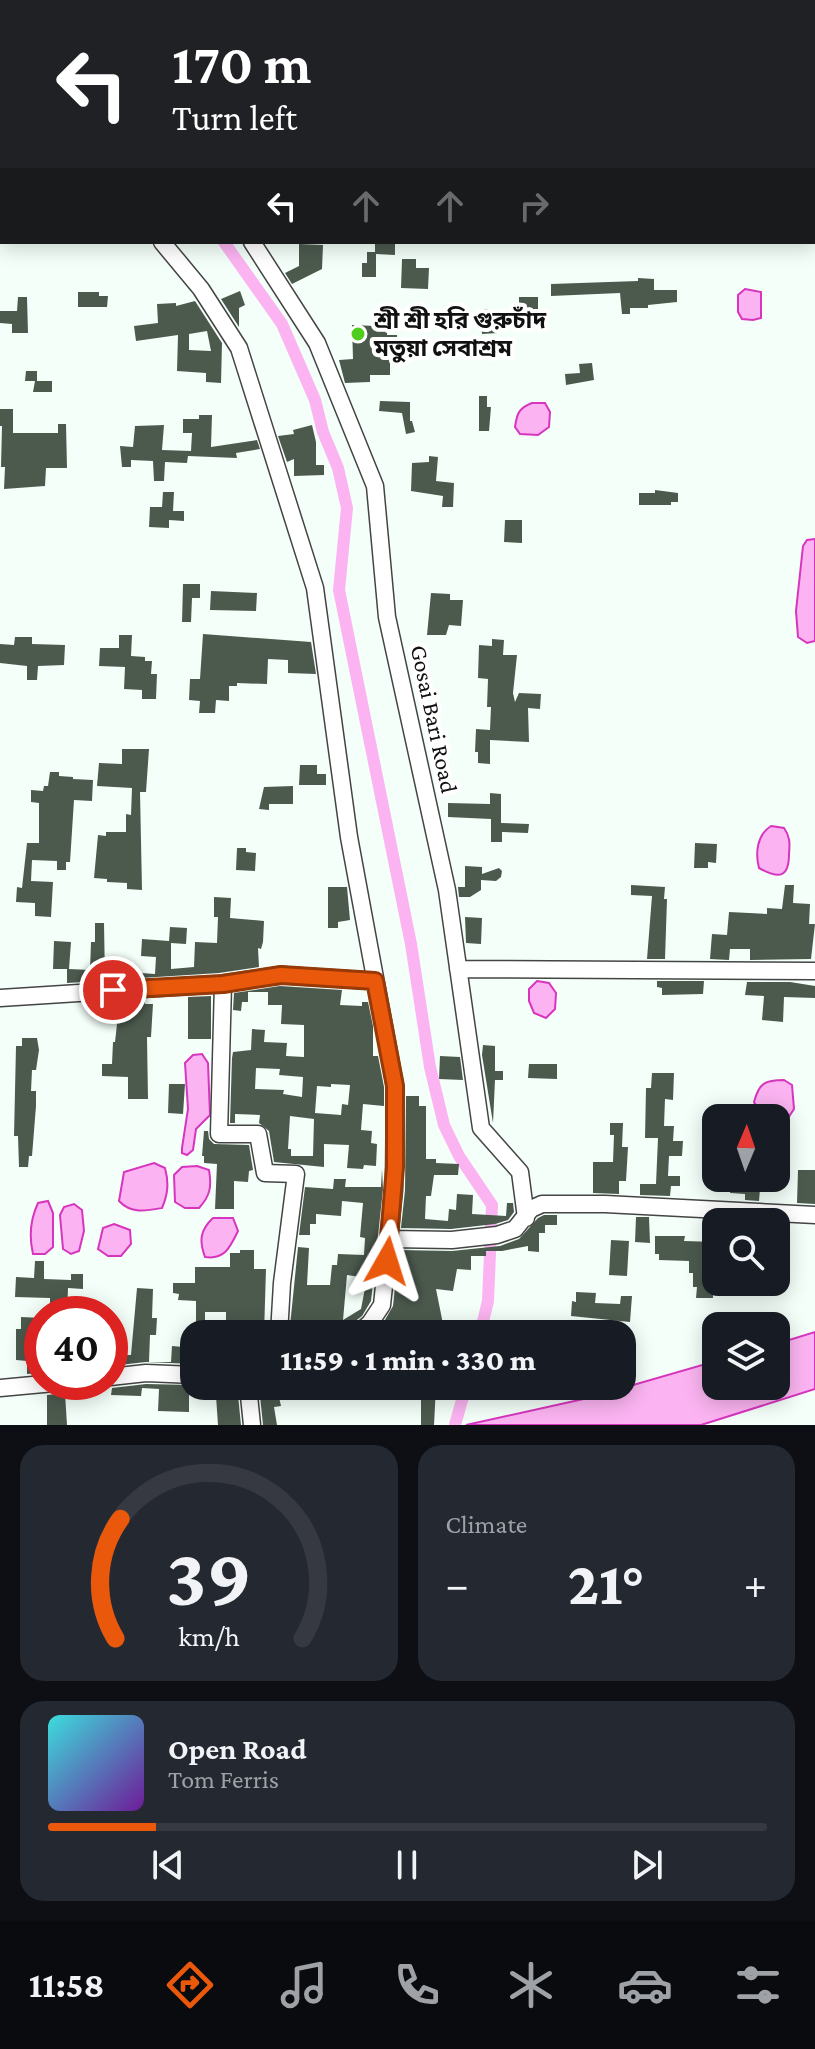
<!DOCTYPE html>
<meta charset="utf-8">
<style>
body{margin:0;font-family:"Crimson Pro","Noto Sans Bengali",serif;background:#242831;color:#f1f3f6;height:100vh;display:flex;flex-direction:column;font-size:30px;white-space:nowrap}
*{box-sizing:border-box;margin:0}
p{font-size:26px;color:#9ea1a6}
.icon{flex:none;width:44px;height:44px;fill:none;stroke:currentColor;stroke-width:2;stroke-linecap:round;stroke-linejoin:round}
.map{position:relative;height:1425px;overflow:hidden}
.drawer{display:flex;flex-direction:column;gap:20px;padding:20px;background:#0d0f14;flex:1}
.drawer>*{flex:none}
.guide{position:absolute;left:0px;top:0px;width:816px;height:244px;box-shadow:0 4px 20px #0003;background:#202124;color:#fff;overflow:hidden}
.needle{width:52px;rotate:2deg}
.tools{position:absolute;left:702px;top:1104px;display:grid;gap:16px}
.tools a{display:grid;place-items:center;width:88px;height:88px;border-radius:16px;background:#171b24;box-shadow:0 4px 20px #0003;font-size:40px}
.speed{position:absolute;left:24px;top:1296px;display:flex;gap:16px;font-size:40px;font-weight:700;text-align:center}
.speed>*{display:grid;place-content:center;width:104px;height:104px;border-radius:50%;background:#171b24;box-shadow:0 4px 20px #0003;line-height:1}
.speed .limit{border:12px solid #d22;background:#fff;color:#111}
.pin{position:absolute;display:grid;place-items:center;width:68px;height:68px;color:#fff;margin:-34px;border:4px solid #fff;border-radius:50%;box-shadow:0 2px 8px #0007}
.me{position:absolute;width:88px;margin:-44px;rotate:6deg;stroke-linejoin:round;filter:drop-shadow(0 0 6px #0008)}
.turn{display:flex;align-items:center;gap:28px;height:168px;padding:0 40px;font-size:36px}
.turn .icon{width:104px;height:104px;stroke-width:2.5}
.turn b{display:block;font-size:56px;line-height:68px}
.lanes{display:flex;align-items:center;height:76px;padding:0 40px;background:#0003;justify-content:center;gap:40px;direction:ltr}
.lanes .off{opacity:.35}
.big{font-size:60px;font-weight:800;line-height:1.1}
.drawer .card{flex:1;display:flex;flex-direction:column;justify-content:center;gap:12px;min-width:0;padding:0 28px;border-radius:24px;background:#242831}
.drawer .dial{align-items:center;gap:0}
.dial svg{height:208px;overflow:visible;fill:none;stroke:#363941;stroke-width:7;stroke-linecap:round;text-anchor:middle}
.dial text{fill:#f1f3f6;stroke:none}
.song{display:flex;align-items:center;gap:24px}
.cover{width:96px;height:96px;border-radius:12px;background:linear-gradient(135deg,hsl(180 70% 55%),hsl(280 70% 35%))}
.played{height:8px;border-radius:4px;background:linear-gradient(90deg,#ea580c 15%,#363941 15%)}
.keys{display:flex;justify-content:space-around;direction:ltr}
.heat{display:flex;justify-content:space-between;align-items:center;font-size:44px;direction:ltr}
.drawer .tiles{flex:1;display:grid;gap:20px;grid-template-columns:1fr 1fr}
.card:last-child{grid-column:span 2}
.trip{position:absolute;left:180px;top:1320px;width:456px;height:80px;border-radius:24px;background:#171b24;box-shadow:0 4px 20px #0003;font-weight:800;line-height:80px;text-align:center}
.dock{display:flex;height:128px;justify-content:space-around;align-items:center;background:#090b0e;color:#9ea1a6}
.dock .icon{width:56px;height:56px}
.dock .active{color:#ea580c}
.dock b{font-size:36px;color:#f1f3f6}
.map>svg:first-child{display:block}
</style>
<div class="map">
<svg width="815" height="1425" viewBox="0 0 815 1425">
<rect width="100%" height="100%" fill="#f4fffa"/>
<path fill="#fbb4f1" stroke="#d835be" stroke-width="2" d="M745 289 761 292V318L753 320 742 319 738 312V295Z
M532 403H545L550 412 549 427 538 435 520 434 515 427C517 413 519 408 532 403Z
M815 539V641L807 643 798 637 796 611 803 546 807 540Z
M771 826 784 828C790 836 790 843 789 854 789 878 779 879 759 868 755 853 757 835 771 826Z
M537 981 549 983 556 993 555 1009 546 1018 534 1013 529 1001V989Z
M202 1054 208 1063 210 1115 196 1129 193 1150 187 1155 182 1153V1148L188 1109 185 1063 193 1055Z
M784 1080 792 1085 794 1109 786 1121 776 1123V1118H763L754 1102C759 1083 765 1080 784 1080Z
M154 1163 165 1168C169 1183 168 1194 162 1208 146 1211 131 1214 119 1201L124 1172Z
M197 1166 209 1170C212 1187 210 1196 199 1208H185L175 1202 174 1175 182 1167Z
M48 1201 53 1213V1247L45 1254H33C29 1237 30 1220 38 1203Z
M74 1204 82 1210 84 1231 79 1251 71 1254 63 1249 60 1215 64 1207Z
M213 1218H233L238 1231C230 1247 225 1260 205 1257 199 1241 200 1230 213 1218Z
M114 1224 130 1230 131 1244 121 1256H108L98 1249 103 1228Z
M815 1332V1389L701 1425H466L588 1398 716 1361V1386H776V1344Z"/>
<g fill="none" stroke-linecap="round" stroke-linejoin="round">
<path stroke="#fbb4f1" stroke-width="12" d="M9 0 10 2
M224 242 282 324 315 400 323 432 338 468 347 508 339 590 411 944 430 1067 444 1125 459 1156 492 1205 488 1301 480 1334
M455 1425 466 1386"/>
</g>
<path fill="#4c5a4e" fill-rule="evenodd" d="M381 242H395V255L376 254V277H362V263H367V252H375V244H381Z
M299 244 323 245 322 269 292 284 285 273 299 266Z
M402 259H416V268H429L428 289 401 288Z
M638 278 654 279V290H677V302L648 305V308H630V314H622L620 293 551 296V284L638 281Z
M240 291 245 305 239 308V327L221 299Z
M78 292H99V296H108L107 307H78Z
M18 297H27L28 333H12V324L0 323V311H17Z
M519 297H538V319L519 320Z
M195 301 222 343 221 383 206 382V373L177 371 178 335 136 341 134 326 158 323 157 304 176 303V306ZM207 331 211 351 189 350V334Z
M495 309 498 333 482 334 480 310Z
M376 313H388L387 335H397V351H390V375H370V382L345 383 339 360 353 359 352 325 376 326Z
M592 363 594 380 566 385 565 374 580 373 579 364Z
M26 371H37V381H52V392H33L35 381H25Z
M479 396H487V407H491L489 431H479Z
M380 401 410 402V421H412L415 432 406 434 402 413 379 411Z
M0 409H13V433H58V424H66L67 468H46L45 486 4 489 5 467H1L2 426H0Z
M199 415H212L211 447 257 440 260 449 236 453 237 458 188 456 187 463 165 462 164 481H154L153 461 131 460V467H122L120 446 133 447 135 426 164 425 162 450 191 451 192 433H183V419H199Z
M312 425 316 442V465H324V475L294 476V459L287 462 278 436 294 434 293 430Z
M429 456 438 457 436 481 454 483 453 507H442L443 496 411 491 412 463 429 462Z
M655 490 678 493V502H671V505H639V493H655Z
M163 492H174L173 511H184V521L169 520V528L149 527 150 507H162Z
M505 520H522V543L504 542Z
M183 584H200V598H192L191 622H182Z
M211 591 257 593 256 611 210 610Z
M431 593 450 594V600H463L461 626 449 625 446 635H427Z
M203 634 311 642 316 674 288 673V660L268 659 267 684 237 683V686H229V701L216 700 215 713H199L200 701 189 700 190 679H200Z
M119 635H132L131 656 145 657V661H152L151 674H157L156 699H142V690L124 689 125 667 99 666 100 648H119Z
M15 637H32V644L65 645 64 665 38 666 37 680H27V666L0 663V644L14 645Z
M492 639 504 640 503 655H517L513 693 515 702 519 693 541 694 540 709 528 708 529 742 490 740V764L478 763V752H475L476 729 490 730 491 707H487L488 679 478 678 479 645 492 646Z
M122 749H149L146 792H140L142 890 127 889V883L107 882V879L94 878 98 835 106 836V832H126V814L131 815 132 788 97 786 99 763 122 764Z
M300 765H317V774H326V785H299Z
M50 772H59V776L73 777V779L93 780 92 801 74 800 70 862H66V870H57V861L32 860 31 881 53 882 51 917 35 916V903L16 902 17 887 22 888 27 843H39V803L31 802V790L43 791 44 786H48Z
M293 786V804H269V810L259 809 264 787Z
M490 793 501 794V823L529 824 528 833 502 832V842H491V819L448 817V803L490 804Z
M695 843 717 844 716 863 708 862V868H694Z
M237 848H246V852L256 853 255 871 236 870Z
M465 866 482 867V874L499 868 502 871 501 877 496 881 481 880V890L470 897H459L458 887H465Z
M631 885 665 887 664 899H667L665 959H647L652 896 631 895Z
M785 885H794L793 903 810 904 809 924H815L811 959 750 960V949H730L729 960 710 959 712 934 727 935 729 912 767 914V908L782 909Z
M328 887H347L350 920 338 922V928H328Z
M214 897 231 898 230 918 264 921 263 942 261 949 258 948 259 967 219 973 141 978V973L155 974 156 957 141 956 142 939 169 941 170 927 187 928 186 944 171 943V969L194 967 195 942 217 943 218 917H214Z
M465 917 482 918 481 944 466 943Z
M95 923H104L105 980 83 979V982L67 983V969H53L54 941 71 942 69 969 90 970 91 942H95Z
M657 981H704L703 994 662 995V988L657 987Z
M747 982H790L815 986V998L784 997 783 1022 762 1020 764 996 745 995Z
M280 986 342 990 340 1005 362 1006V1002H368L373 1026V1056H378L384 1087V1106L363 1104 361 1130 372 1131 371 1143 377 1144 376 1166 364 1165 363 1169 347 1168 349 1145 324 1144V1167L274 1162 269 1131 259 1123 260 1115 235 1114V1123H230L232 1058 233 1052 251 1050 252 1029 265 1030 264 1042 287 1043 286 1056 304 1057V1025L281 1024 282 1005H268V992H248V1002H242L241 1011 233 1010 234 993ZM256 1068 280 1069 279 1075 303 1077 302 1097 283 1094 284 1090 255 1089ZM331 1084 350 1085 348 1105 342 1104 341 1115 315 1113 317 1086 331 1087ZM290 1116 314 1119 313 1156H291V1149H288Z
M211 996V1039H188V997Z
M145 1000V1004H153L151 1037H147L148 1099H128V1077L102 1076V1064H112L113 1042H115L117 1024V1002Z
M22 1038H37L39 1050 36 1070H32L31 1091H36V1106L32 1156H29L28 1167H19L18 1136H14L16 1046H22Z
M483 1045 495 1046V1071H503V1080H495L493 1123 482 1055Z
M440 1056 460 1057 463 1080 439 1079Z
M529 1064H557V1079L528 1078Z
M652 1073H674L673 1100 665 1099 664 1126H674L673 1141H683L682 1156H669L668 1176H680V1186H671L670 1196 640 1195V1184H656L658 1138H645L646 1088H651Z
M169 1084H185L183 1114 168 1113Z
M406 1096H419V1106H426V1159H436V1163L459 1164 458 1175H434L431 1196H426L425 1219 448 1221 449 1209 456 1210 457 1194 473 1195 472 1214 506 1216 507 1203H513L514 1212 508 1220 495 1224 451 1229 401 1228 405 1190Z
M610 1123H623L622 1147H628L626 1181H619V1194L593 1193V1162H613L614 1135H610Z
M204 1131H208L209 1139 214 1144 249 1145 253 1170 249 1171 248 1182 234 1181V1209H215L217 1164 204 1163V1156H202Z
M382 1169 383 1189 371 1301 362 1316 349 1326 346 1334H315L316 1327 290 1326 298 1247 309 1248 307 1285H330L332 1265H337L338 1254 364 1255 365 1238 360 1237 363 1203 342 1201 341 1216 316 1214V1224H310V1235H299L305 1187 333 1189 334 1179H346L345 1187H381ZM347 1275 367 1278 361 1309 343 1320Z
M798 1170H815V1204L797 1203Z
M733 1178 766 1179V1189H760L759 1201 745 1200V1194L730 1193Z
M544 1215H557V1225H545V1233H539V1252L528 1251V1246L502 1251H486V1256H471V1270L457 1269 453 1291 436 1289 445 1334H423V1326L382 1325 393 1306 399 1250 452 1251 500 1246 519 1239 538 1218Z
M636 1217H649L650 1243 635 1242Z
M655 1236H685L684 1241 715 1242 713 1298H696L697 1287H693V1273H689V1261L659 1260V1254H655Z
M611 1240 629 1241 627 1276 609 1275Z
M240 1250H254V1269H266L264 1334H226V1312H205V1321L196 1322V1301L178 1300 179 1294 173 1293V1283H195V1267H230V1253H240Z
M35 1261H44V1279L71 1280V1274H83V1289L68 1288 67 1314 50 1313V1298L15 1297 16 1277 34 1278Z
M137 1288 153 1289 152 1318H157L156 1335H150L149 1362H171L172 1346 194 1348V1364L146 1362 110 1366V1360H123L124 1355H131Z
M576 1292 596 1293 595 1303 620 1304 621 1296H632L630 1322 571 1316 572 1301 576 1302Z
M21 1317 42 1318V1373L27 1374V1361L16 1360V1329H21Z
M146 1384 237 1386 241 1425H218L216 1396 189 1395V1412L158 1411 159 1389 142 1388 141 1396 111 1395 112 1388Z
M259 1386H309V1389L279 1397 281 1406 274 1407 277 1425H263Z
M421 1386H436L434 1425H421Z
M65 1393 67 1425H47V1395Z"/>
<g fill="none" stroke-linecap="round" stroke-linejoin="round">
<g stroke="#444" stroke-width="19">
<path id="minor" d="M69 0 71 2
M0 39 2 41
M162 242 201 289 239 348 315 588 349 837 395 1086 394 1190 382 1305 370 1323 357 1334
M252 242 317 343 375 486 387 617 447 890 481 1128 520 1172 526 1218
M458 969 815 971
M223 984 219 1134H258L265 1173 296 1174 282 1283 279 1334
M0 998 220 984 281 975 375 981
M390 1239 452 1240 497 1235 515 1229 531 1209 542 1204H605L815 1215
M110 1377 146 1373 194 1375
M248 1386 252 1425
M0 1388 65 1382"/>
</g>
<g stroke="#222" stroke-width="23">
<path id="major" d="M689 0 690 2
M814 221 815 223"/>
</g>
<use href="#minor" stroke="#fff" stroke-width="16"/>
<use href="#major" stroke="#64ffb4" stroke-width="20"/>
</g>
<g fill="none" stroke-linecap="round" stroke-linejoin="round">
<g stroke="#983908" stroke-width="20">
<path id="route" d="M113 990 223 984 281 975 375 981 395 1086V1167L387 1261"/>
</g>
<use href="#route" stroke="#ea580c" stroke-width="14"/>
</g>
<circle fill="#4fcd1c" stroke="#fff" stroke-width="3" cx="358" cy="334" r="8"/>
<g text-anchor="middle" stroke-width="8" stroke-linejoin="round" paint-order="stroke">
<g font-size="24" font-weight="bold" fill="#111" stroke="#fff" text-anchor="start">
<text x="374" y="328">শ্রী শ্রী হরি গুরুচাঁদ<tspan x="374" dy="28">মতুয়া সেবাশ্রম</tspan></text>
</g>
<g font-size="24" fill="#111" stroke="#fff">
<text transform="translate(434 719) rotate(78)" y="8">Gosai Bari Road</text>
</g>
</g>
</svg>
<div class="tools">
<a><svg class="needle" viewBox="-14 -14 28 28"><path d="M0-13l5 13h-10z" fill="#e53935"/><path d="M0 13l5-13h-10z" fill="#9ea1a6"/></svg></a>
<a><svg class="icon" aria-label="search" viewBox="0 0 24 24"><circle cx="10" cy="10" r="6"/><path d="M15 15l6 6"/></svg></a>
<a><svg class="icon" aria-label="layers" viewBox="0 0 24 24"><path d="M12 4l9 5-9 5-9-5zM3 14l9 5 9-5"/></svg></a>
</div>
<div class="speed"><div class="limit">40</div></div>
<div class="pin" style="left:113px;top:990px;background:#d93025"><svg class="icon" aria-label="arrive" viewBox="0 0 24 24"><path d="M6 21V4h12l-3 4 3 4H6"/></svg></div>
<svg class="me" style="left:387px;top:1261px" viewBox="-20 -20 40 40"><path d="M0-17L14 15 0 8-14 15z" fill="#ea580c" stroke="#fff" stroke-width="4"/></svg>
<div class="trip">11:59 · 1 min · 330 m</div>
<div class="guide">
<div class="turn"><svg class="icon" aria-label="left" viewBox="0 0 24 24"><path d="M17 20v-9H6M10 6l-5 5 5 5"/></svg><div><b>170 m</b>Turn left</div></div>
<div class="lanes"><svg class="icon" aria-label="left" viewBox="0 0 24 24"><path d="M17 20v-9H6M10 6l-5 5 5 5"/></svg><svg class="icon off" aria-label="ahead" viewBox="0 0 24 24"><path d="M12 20V5M6 11l6-6 6 6"/></svg><svg class="icon off" aria-label="ahead" viewBox="0 0 24 24"><path d="M12 20V5M6 11l6-6 6 6"/></svg><svg class="icon off" aria-label="right" viewBox="0 0 24 24"><path d="M7 20v-9h11M14 6l5 5-5 5"/></svg></div>
</div>
</div>
<section class="drawer">
<div class="tiles">
<div class="card dial"><svg viewBox="0 0 100 80">
<path d="M14 69A42 42 0 1 1 86 69"/>
<path d="M14 69A42 42 0 0 1 16 23" stroke="#ea580c"/>
<text x="50" y="56" font-size="32" font-weight="700">39</text>
<text x="50" y="72" font-size="11">km/h</text>
</svg></div>
<div class="card"><p>Climate</p>
<div class="heat"><a>−</a><b class="big">21°</b><a>+</a></div>
</div>
<div class="card">
<div class="song"><i class="cover"></i><div><b>Open Road</b><p>Tom Ferris</p></div></div>
<div class="played"></div>
<div class="keys"><svg class="icon" aria-label="previous" viewBox="0 0 24 24"><path d="M18 5L8 12l10 7zM5 5v14"/></svg><svg class="icon" aria-label="pause" viewBox="0 0 24 24"><path d="M8 5v14M16 5v14"/></svg><svg class="icon" aria-label="next" viewBox="0 0 24 24"><path d="M6 5l10 7-10 7zM19 5v14"/></svg></div>
</div>
</div>
</section>
<nav class="dock">
<b>11:58</b>
<svg class="icon active" aria-label="directions" viewBox="0 0 24 24"><path d="M12 3l9 9-9 9-9-9zM9 14v-3h6M13 9l2 2-2 2"/></svg>
<svg class="icon" aria-label="music" viewBox="0 0 24 24"><path d="M9 18V5l10-2v13"/><circle cx="6" cy="18" r="3"/><circle cx="16" cy="16" r="3"/></svg>
<svg class="icon" aria-label="phone" viewBox="0 0 24 24"><path d="M5 4h4l2 5-3 2q2 4 5 5l2-3 5 2v4C11 20 4 13 5 4z"/></svg>
<svg class="icon" aria-label="climate" viewBox="0 0 24 24"><path d="M12 3v18M4 7l16 10M4 17L20 7"/></svg>
<svg class="icon" aria-label="car" viewBox="0 0 24 24"><path d="M5 17H2v-5l4-1 3-4h7l3 4 3 1v5h-3M9 17h6M6 11h13"/><circle cx="7" cy="17" r="2"/><circle cx="17" cy="17" r="2"/></svg>
<svg class="icon" aria-label="filters" viewBox="0 0 24 24"><path d="M4 7h16M4 17h16"/><circle cx="9" cy="7" r="2"/><circle cx="15" cy="17" r="2"/></svg>
</nav>
